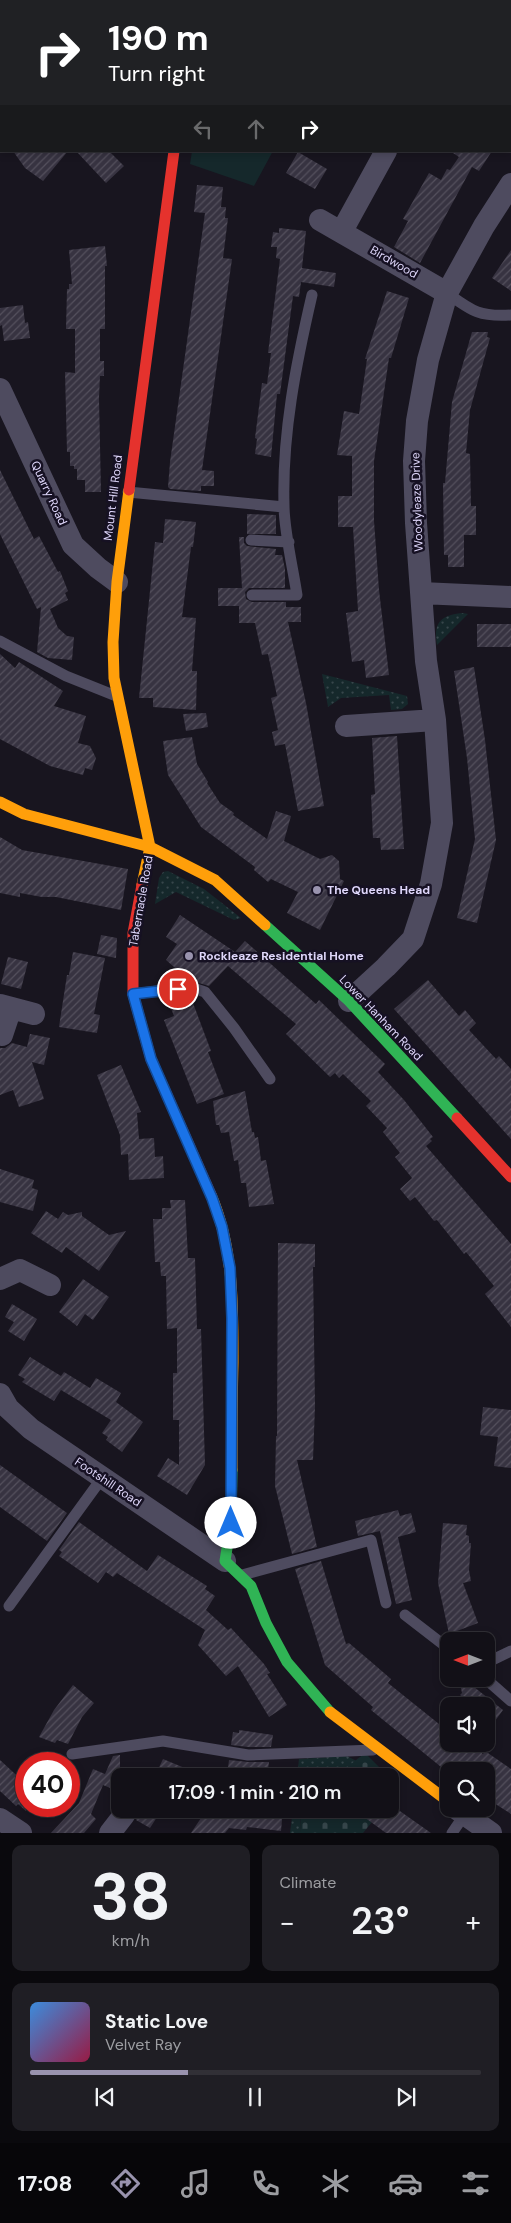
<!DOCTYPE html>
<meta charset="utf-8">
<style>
body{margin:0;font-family:"DM Sans",sans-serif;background:#1f1e24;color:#f1f3f6;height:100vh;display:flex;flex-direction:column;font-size:19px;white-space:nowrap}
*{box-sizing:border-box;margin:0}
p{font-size:16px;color:#9c9da1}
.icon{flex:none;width:28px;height:28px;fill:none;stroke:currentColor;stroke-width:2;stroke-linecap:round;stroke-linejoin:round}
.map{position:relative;height:1833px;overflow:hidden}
.panel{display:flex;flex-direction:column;gap:12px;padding:12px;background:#0a090d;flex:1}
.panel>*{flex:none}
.hud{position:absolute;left:0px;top:0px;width:511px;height:152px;box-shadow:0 2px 8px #0003,0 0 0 1px #313036;background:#202124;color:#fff;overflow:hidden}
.needle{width:32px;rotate:270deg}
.fabs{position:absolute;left:440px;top:1632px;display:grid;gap:10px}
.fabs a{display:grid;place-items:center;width:55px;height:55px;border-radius:10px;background:#121017;box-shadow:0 2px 8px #0003,0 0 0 1px #313036;font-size:25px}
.speed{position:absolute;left:15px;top:1752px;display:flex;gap:10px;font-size:25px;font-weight:700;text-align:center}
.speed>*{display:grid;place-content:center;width:65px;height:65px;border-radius:50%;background:#121017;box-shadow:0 2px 8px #0003,0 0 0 1px #313036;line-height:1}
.speed .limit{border:8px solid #d22;background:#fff;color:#111}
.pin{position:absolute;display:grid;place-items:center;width:42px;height:42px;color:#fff;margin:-21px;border:2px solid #fff;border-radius:50%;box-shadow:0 1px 5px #0007}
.me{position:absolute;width:55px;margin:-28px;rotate:0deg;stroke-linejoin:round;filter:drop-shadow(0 0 4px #0008)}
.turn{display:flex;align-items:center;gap:18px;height:105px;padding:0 25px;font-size:22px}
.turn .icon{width:65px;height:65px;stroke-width:2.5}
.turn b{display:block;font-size:35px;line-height:42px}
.lanes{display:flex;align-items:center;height:48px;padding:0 25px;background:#0003;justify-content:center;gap:25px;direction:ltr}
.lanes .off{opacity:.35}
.big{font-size:38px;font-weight:600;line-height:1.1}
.panel .tile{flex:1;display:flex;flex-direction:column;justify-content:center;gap:8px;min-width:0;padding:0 18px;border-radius:10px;background:#1f1e24}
.panel .dial{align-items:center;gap:0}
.dial b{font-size:65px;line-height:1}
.song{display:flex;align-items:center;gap:15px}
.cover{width:60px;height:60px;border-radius:8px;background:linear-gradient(135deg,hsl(210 70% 55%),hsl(340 70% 35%))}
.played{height:5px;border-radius:2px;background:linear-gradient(90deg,#9993ae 35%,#313036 35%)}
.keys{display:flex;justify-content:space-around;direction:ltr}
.heat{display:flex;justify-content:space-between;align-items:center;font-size:28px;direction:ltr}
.panel .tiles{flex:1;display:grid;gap:12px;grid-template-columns:1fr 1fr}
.tile:last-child{grid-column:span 2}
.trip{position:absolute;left:111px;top:1768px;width:288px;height:50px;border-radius:10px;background:#121017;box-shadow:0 2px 8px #0003,0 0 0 1px #313036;font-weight:600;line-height:50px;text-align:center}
.dock{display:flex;height:80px;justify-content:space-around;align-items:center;background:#070609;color:#9c9da1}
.dock .icon{width:35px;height:35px}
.dock .selected{color:#9993ae}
.dock b{font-size:22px;color:#f1f3f6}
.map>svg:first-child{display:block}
</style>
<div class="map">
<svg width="511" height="1833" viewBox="0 0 511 1833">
<defs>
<pattern id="grass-dots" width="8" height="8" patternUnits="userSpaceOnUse" patternTransform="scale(1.25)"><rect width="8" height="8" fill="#15282b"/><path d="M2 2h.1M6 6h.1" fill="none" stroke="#37464b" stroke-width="1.8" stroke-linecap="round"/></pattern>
<pattern id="cemetery-stones" width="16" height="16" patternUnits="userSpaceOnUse" patternTransform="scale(1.25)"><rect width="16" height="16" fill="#15282b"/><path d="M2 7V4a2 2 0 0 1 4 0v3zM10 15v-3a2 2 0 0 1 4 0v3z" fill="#37464b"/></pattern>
<pattern id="building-hatch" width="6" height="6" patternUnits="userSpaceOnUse" patternTransform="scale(1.25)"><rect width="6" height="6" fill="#373341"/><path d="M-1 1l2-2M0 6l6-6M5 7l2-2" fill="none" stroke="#54505d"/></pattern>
</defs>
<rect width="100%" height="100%" fill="#18151f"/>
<path fill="url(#grass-dots)" d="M463 613 468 614 437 645C433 622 441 615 463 613Z
M322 674 407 696 408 704 402 709 391 710 389 695 341 698 328 707Z
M168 871 204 889 241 918 234 920 176 892 155 904 159 878 163 872Z
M347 1756 385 1776H297L299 1759Z
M293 1809H301L300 1833H290Z"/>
<path fill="url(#cemetery-stones)" d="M365 1753 381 1769 377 1776H336Z
M301 1809H355V1810L372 1822 363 1833H300Z"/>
<path fill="#15282b" d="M224 0H355L224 1Z
M192 151H273L254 186 190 164Z"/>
<path fill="url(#building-hatch)" d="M13 151H68L43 181 25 168Z
M76 151H109L124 166 106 183Z
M450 151H492L479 171 472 167 420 263 394 247 408 221 403 219 429 173 441 180 447 169 450 170 459 157Z
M298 152 327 169 315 189 286 173Z
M197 185 223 187 221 207H226L225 218H228L223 258 232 259 202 470 214 471V486H201V491L170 489 168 487 170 462 205 213 194 212Z
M279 228 306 231 302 268 336 273 334 287 301 282 299 297 293 296 280 394H277L271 457 255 454 257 439 255 438 262 383 267 384 271 353H268L280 259 276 258 277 247H271L273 232 279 233Z
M105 246 107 266H105V329H100V361H104V376H100L99 398 101 492H85V480H77V469H74V466H70V452H67L65 372 75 373V329H66L67 289H69V284H72L69 250Z
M511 250V291L492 278Z
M387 291 409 298 391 358H389L374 461V521L379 590 389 675 366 678 364 660 352 662 346 613 358 611 353 527H338V496H352V456L337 455 344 411 359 414 367 359H365Z
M23 305 25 323 28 322 30 338 4 341 2 325 0 326V308Z
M472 332H488L487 337 490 338 470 410 466 453 470 454 471 506H476V535H464V567H448V555H444L443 483H445L452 402Z
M0 470 34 539 39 536 58 572 60 571 68 591 65 593 68 600 50 609 58 628 67 636 74 637 72 660 48 658 37 652 41 607 37 609 0 534Z
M247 514 276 515V534H247Z
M165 519 196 522 193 547H191L182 617 196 618 192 671H197L196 710 153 707V698H139L155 542 163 543Z
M239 537H244V543L247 546 276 549 275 555H282L285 569V588H249L245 592 246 599 252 602H286V607H301V622H288L306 703 324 806 298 811 285 744 275 746 272 732 278 730 271 698 277 696 268 654 262 655 255 623H239V606H218V588H242Z
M477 624H511V647H477Z
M0 654 15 668 19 662 63 691 54 706 86 716 78 743 90 746 96 758 92 770 85 768 83 775 50 766 0 739Z
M474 667 485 740 496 840 477 923 457 918 475 839 467 758 454 671Z
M206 713 208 727 186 731 183 714Z
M397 736 404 849 381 850 380 838H373L371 795 375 794 372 738Z
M192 737 197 764 208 782 207 783 220 803 234 813 233 815 267 839 276 811 291 816 284 841 320 859 332 855 339 861 340 879 344 881 320 930 287 913 298 892 271 879 268 882 254 870 255 867 201 827 168 775 163 741Z
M0 837 22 850 128 869 121 910 56 897H42L20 893V897L0 893Z
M180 915 235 952 245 941 316 1004 319 1000 385 1064 378 1072 404 1100 433 1137 430 1139 432 1141 426 1146 511 1244V1327L485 1294 494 1286 466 1252 464 1254 437 1220 434 1221 415 1197 410 1201 400 1189 412 1178 395 1157 400 1153 383 1132 387 1128 366 1106 371 1101 343 1074 339 1078 335 1073 330 1077 286 1034 296 1024 228 966 209 986 189 980 166 960 177 944 166 937Z
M101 935 117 938 116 958 97 954Z
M73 952 105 958 94 1014 100 1015 97 1033 59 1027 67 975H69Z
M8 957 28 962 21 989 1 984Z
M428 980 459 1016 465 1010 476 1023 469 1030 496 1059 499 1056 511 1069V1139L394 1009Z
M184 995H190L211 1051 208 1052 224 1094 197 1104 164 1020 174 1016 168 1001Z
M30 1034 50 1038 44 1065 32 1062 44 1099 19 1107 13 1090 0 1095V1048H5L12 1043 27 1047Z
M121 1065 141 1112 137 1113 139 1139 154 1138 155 1157 163 1156 164 1178 129 1180 128 1154 121 1155 120 1135 97 1075Z
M245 1091 252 1132H254L255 1138 258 1137 261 1161 266 1160 274 1204 249 1207 246 1183H241L238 1160 234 1161 229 1132 221 1133 219 1125H216L213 1101Z
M0 1169 34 1180 32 1188 38 1190 33 1211 0 1202Z
M170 1200H185L188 1258H195L197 1329H201L205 1465 187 1495 157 1476 168 1458 179 1465V1420H173V1373H177V1328L167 1329 166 1276H161L160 1262H155L153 1219H162V1208H171Z
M46 1211 58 1219 63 1212 68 1215 82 1212V1216L109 1235 126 1231 99 1271 66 1247 62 1253 31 1233Z
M278 1243 315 1244V1267H313L315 1406 313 1460H297L317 1547 292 1554 275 1486 276 1436H277Z
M83 1279 109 1297 93 1320 85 1314 77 1326 59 1312Z
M12 1304 37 1319 24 1341 8 1331 14 1322 5 1317Z
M30 1357 61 1376 64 1372 90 1388 96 1378 121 1393 116 1402 143 1422 122 1452 106 1440 108 1437 102 1433 111 1420 61 1390 54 1401 22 1382 25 1379 18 1375Z
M483 1407 511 1410V1468L494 1466 498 1437 480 1435Z
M0 1465 67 1513 47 1541 0 1507Z
M398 1510 400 1516 411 1513 416 1532 398 1537 412 1600 396 1604 380 1531 358 1536 355 1521Z
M79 1522 147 1571 158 1555 207 1586 205 1589 215 1596 206 1610 228 1630 231 1628 264 1664 270 1673 267 1674 287 1705 269 1717 238 1666 226 1676 198 1645 205 1630 117 1573 113 1577 106 1572 98 1583 59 1556 62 1552 59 1550Z
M443 1523 467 1525 466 1535 469 1536V1543H471L469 1570 471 1581 463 1583 478 1623 449 1634 438 1583Z
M321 1561 346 1644 349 1643 369 1660 391 1679 388 1683 449 1732V1744H466L474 1751 476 1749 483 1754 485 1751 511 1769V1814L486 1798V1771H446L371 1710 373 1707 325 1665 295 1569Z
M459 1679H464L503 1710 495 1721 486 1714V1706H474L460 1695 462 1693Z
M73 1685 94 1703 82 1717 68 1744 57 1740 55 1743 39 1737 54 1710Z
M239 1730 273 1735 271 1747H248L231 1745 233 1732 239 1733Z
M120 1755V1792L103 1785 91 1814 96 1819 84 1833H51L79 1803 93 1769 105 1774 113 1756Z
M163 1759 204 1776H155Z
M0 1760 26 1784V1811L18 1804 16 1806 0 1791Z
M229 1760 248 1762H269L267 1776H227Z
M143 1809H149L159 1814 150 1828 136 1820Z
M207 1809H283L281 1831 247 1827 246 1830 229 1828 225 1833H191Z
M353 1809H397L431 1833H386Z"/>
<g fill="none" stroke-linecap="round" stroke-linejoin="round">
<path stroke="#4e4b5f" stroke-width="11" d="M88 1 89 0
M0 106H1
M447 293C472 311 479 317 511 315
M128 492 284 507
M251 540 289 542
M252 595H297C293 568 284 531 284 505 282 434 296 364 312 295
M0 641 66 676 116 696
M133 994 190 987 205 992 234 1028 270 1079
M242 1575 371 1540 386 1603
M9 1606 102 1478
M405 1615 449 1649
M486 1663 511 1651
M486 1679 511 1701
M72 1754 163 1741 248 1755 373 1750
M452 1833 465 1814"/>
<path stroke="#4e4b5f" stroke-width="22" d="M457 1V0
M320 220 447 293
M342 231 386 151
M0 389 73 545 98 568 117 582
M421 593 511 597
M346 726 435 720
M349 1001 386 967 413 939 431 884 442 823 435 720 426 661 416 523 414 461 417 421 428 360 447 293 484 226 511 184
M0 1005 34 1014
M2 1035 11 1008
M0 1279 20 1270 50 1285
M0 1394 8 1408 31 1429 225 1561
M457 1809 491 1833
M0 1819 21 1833
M110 1833 124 1815"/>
<path stroke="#30b455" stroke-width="11" d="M207 0V1
M265 925 349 1001 457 1118
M232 1470 231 1523 225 1561 251 1586 266 1623 287 1662 330 1712"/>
<path stroke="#ff9f0a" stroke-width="11" d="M129 490 117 582 113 642 114 678 150 847 142 885
M0 802 24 814 150 847 215 880 265 925
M211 1195C234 1248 233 1307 233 1363 232 1399 232 1434 232 1470
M330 1712 449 1802"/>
<path stroke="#e5322d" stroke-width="11" d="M129 490 174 151
M142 885 133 933V994L151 1059 211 1195
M457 1118 511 1177"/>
</g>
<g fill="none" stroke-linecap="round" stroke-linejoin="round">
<g stroke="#114b97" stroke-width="12">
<path id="route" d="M178 989 133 994 151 1059 212 1198 222 1227 230 1268 232 1318 231 1523"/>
</g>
<use href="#route" stroke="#1a73e8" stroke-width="9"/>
</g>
<g fill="#9993ae" stroke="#161123" stroke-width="2">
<circle cx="317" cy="890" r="5"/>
<circle cx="189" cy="956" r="5"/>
</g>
<g text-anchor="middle" stroke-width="5" stroke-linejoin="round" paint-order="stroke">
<g font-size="12" fill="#dfd7fb" stroke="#161123">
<text transform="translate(394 262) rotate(30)" y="4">Birdwood</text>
<text transform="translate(49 493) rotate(65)" y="4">Quarry Road</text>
<text transform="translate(113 498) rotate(-83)" y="4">Mount Hill Road</text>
<text transform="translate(417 502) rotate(-92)" y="4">Woodyleaze Drive</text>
<text transform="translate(141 901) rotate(-80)" y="4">Tabernacle Road</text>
<text transform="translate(381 1018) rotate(46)" y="4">Lower Hanham Road</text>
<text transform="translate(108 1482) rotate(34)" y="4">Footshill Road</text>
</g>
<g font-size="12" font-weight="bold" fill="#dfd7fb" stroke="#161123" text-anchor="start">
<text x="327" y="894">The Queens Head</text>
<text x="199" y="960">Rockleaze Residential Home</text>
</g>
</g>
</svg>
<div class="fabs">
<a><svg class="needle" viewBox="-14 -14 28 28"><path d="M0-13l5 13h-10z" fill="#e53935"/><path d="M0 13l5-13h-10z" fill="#9c9da1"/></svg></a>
<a><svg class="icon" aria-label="sound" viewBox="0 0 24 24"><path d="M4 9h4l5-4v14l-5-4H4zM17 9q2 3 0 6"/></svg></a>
<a><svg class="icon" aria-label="search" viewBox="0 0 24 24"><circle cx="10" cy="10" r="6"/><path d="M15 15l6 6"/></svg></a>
</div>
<div class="speed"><div class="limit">40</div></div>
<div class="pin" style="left:178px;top:989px;background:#d93025"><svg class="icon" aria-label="arrive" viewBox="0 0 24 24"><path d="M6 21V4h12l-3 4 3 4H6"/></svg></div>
<svg class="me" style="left:231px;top:1523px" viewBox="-20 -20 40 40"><circle r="19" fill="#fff"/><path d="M0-13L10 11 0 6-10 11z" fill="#1a73e8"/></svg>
<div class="trip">17:09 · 1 min · 210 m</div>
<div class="hud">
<div class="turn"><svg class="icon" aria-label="right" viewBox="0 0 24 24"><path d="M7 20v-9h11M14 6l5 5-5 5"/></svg><div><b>190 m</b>Turn right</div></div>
<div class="lanes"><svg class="icon off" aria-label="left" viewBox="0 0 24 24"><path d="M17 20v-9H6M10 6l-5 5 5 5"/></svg><svg class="icon off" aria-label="ahead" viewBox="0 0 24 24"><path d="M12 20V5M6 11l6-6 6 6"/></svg><svg class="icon" aria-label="right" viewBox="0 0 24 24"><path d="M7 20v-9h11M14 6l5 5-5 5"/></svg></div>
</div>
</div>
<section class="panel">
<div class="tiles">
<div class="tile dial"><b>38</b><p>km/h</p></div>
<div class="tile"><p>Climate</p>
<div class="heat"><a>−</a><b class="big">23°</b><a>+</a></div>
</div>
<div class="tile">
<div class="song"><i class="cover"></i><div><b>Static Love</b><p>Velvet Ray</p></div></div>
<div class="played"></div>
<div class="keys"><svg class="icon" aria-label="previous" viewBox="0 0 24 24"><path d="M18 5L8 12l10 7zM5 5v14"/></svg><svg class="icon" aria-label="pause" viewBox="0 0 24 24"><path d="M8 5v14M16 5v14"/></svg><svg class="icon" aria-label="next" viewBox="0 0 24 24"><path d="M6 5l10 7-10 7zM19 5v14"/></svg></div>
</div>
</div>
</section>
<nav class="dock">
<b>17:08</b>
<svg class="icon selected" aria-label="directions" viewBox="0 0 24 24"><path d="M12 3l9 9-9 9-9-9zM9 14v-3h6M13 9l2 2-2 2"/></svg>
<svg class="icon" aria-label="music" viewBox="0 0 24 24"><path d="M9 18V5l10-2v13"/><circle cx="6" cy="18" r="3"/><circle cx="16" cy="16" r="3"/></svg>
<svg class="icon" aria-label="phone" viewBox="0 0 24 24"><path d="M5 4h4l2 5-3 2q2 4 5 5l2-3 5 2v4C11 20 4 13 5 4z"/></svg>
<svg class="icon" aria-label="climate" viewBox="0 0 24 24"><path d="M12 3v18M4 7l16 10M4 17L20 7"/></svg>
<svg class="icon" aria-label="car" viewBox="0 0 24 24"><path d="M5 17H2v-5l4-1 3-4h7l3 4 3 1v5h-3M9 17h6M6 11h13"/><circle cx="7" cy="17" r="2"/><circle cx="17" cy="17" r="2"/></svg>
<svg class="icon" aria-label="filters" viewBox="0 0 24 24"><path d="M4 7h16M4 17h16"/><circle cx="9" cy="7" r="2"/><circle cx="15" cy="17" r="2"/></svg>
</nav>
